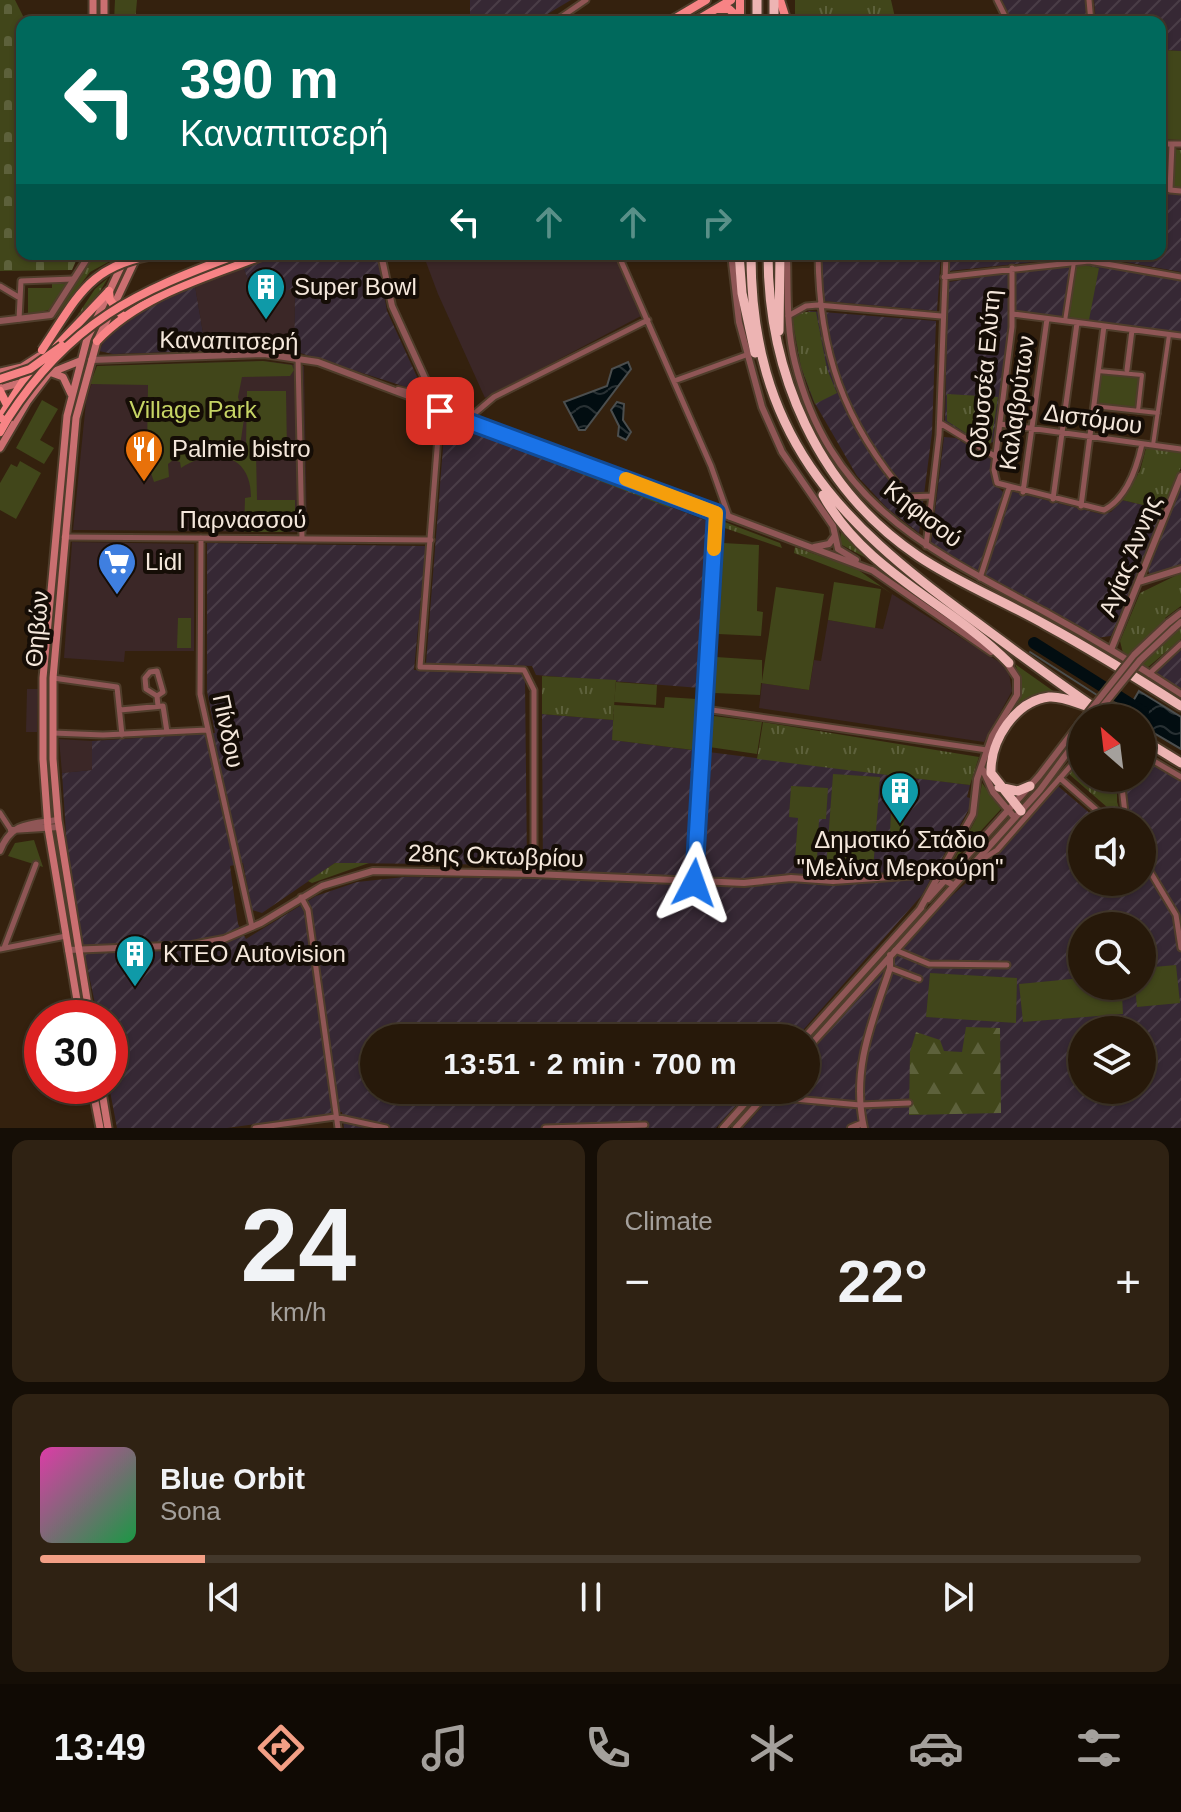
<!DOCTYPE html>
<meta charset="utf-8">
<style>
body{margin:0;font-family:Arial,sans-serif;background:#2f2213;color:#f1f3f6;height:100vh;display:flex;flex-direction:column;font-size:30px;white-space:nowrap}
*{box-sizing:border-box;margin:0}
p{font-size:26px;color:#a4a09c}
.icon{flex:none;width:44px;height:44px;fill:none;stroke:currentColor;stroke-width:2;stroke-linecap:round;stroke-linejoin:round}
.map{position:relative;height:1128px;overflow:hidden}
.details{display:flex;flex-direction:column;gap:12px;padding:12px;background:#150e06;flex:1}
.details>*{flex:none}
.banner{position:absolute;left:16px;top:16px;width:1150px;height:244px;border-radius:16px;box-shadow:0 2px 6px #0004,0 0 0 2px #43382b;background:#00695c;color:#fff;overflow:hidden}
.needle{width:52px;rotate:332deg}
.fabs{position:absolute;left:1068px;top:704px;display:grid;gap:16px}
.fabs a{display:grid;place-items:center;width:88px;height:88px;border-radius:50%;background:#27190a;box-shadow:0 2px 6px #0004,0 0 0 2px #43382b;font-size:40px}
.speed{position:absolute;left:24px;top:1000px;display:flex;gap:16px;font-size:40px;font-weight:700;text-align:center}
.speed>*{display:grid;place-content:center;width:104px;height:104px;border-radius:50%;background:#27190a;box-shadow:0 2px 6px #0004,0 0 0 2px #43382b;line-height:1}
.speed .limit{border:12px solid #d22;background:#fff;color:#111}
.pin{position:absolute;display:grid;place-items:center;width:68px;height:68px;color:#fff;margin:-34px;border-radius:16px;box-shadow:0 4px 12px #0006}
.me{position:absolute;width:88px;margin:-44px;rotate:4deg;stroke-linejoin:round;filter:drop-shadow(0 0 6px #0008)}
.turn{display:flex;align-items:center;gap:28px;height:168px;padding:0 32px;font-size:36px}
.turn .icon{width:104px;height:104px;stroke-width:2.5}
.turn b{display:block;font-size:56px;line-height:68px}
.lanes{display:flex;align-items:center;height:76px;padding:0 32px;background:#0003;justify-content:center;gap:40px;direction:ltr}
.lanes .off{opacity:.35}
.big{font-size:60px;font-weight:800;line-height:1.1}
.details .widget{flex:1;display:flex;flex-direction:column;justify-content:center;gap:12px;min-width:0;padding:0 28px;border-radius:16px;background:#2f2213}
.details .dial{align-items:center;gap:0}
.dial b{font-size:104px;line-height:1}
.song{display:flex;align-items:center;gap:24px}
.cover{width:96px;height:96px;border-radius:12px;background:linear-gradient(135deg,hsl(320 70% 55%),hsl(140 70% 35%))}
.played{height:8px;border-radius:4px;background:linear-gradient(90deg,#f39f85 15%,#43382b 15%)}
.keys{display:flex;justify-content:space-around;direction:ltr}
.heat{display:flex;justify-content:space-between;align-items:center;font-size:44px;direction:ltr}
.details .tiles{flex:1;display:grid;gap:12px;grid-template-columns:1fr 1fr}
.widget:last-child{grid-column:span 2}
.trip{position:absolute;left:360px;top:1024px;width:460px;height:80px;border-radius:40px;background:#27190a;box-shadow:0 2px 6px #0004,0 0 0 2px #43382b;font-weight:800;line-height:80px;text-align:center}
.tabs{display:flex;height:128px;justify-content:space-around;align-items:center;background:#100a04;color:#a4a09c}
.tabs .icon{width:56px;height:56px}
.tabs .active{color:#f39f85}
.tabs b{font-size:36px;color:#f1f3f6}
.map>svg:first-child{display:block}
</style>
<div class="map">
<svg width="1181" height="1128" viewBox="0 0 1181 1128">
<defs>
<pattern id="industrial-furrows" width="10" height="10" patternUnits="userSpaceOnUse" patternTransform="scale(2)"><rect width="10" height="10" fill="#362834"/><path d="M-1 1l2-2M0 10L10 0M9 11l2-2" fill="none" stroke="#4a3d47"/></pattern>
<pattern id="grass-tufts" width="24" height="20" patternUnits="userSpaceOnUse" patternTransform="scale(2)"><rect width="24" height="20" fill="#41461a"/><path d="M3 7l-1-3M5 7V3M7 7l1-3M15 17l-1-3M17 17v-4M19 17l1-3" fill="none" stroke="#5d613b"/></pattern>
<pattern id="forest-firs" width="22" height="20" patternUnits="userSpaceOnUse" patternTransform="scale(2)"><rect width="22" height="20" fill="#41461a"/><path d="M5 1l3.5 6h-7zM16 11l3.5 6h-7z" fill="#5d613b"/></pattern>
<pattern id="cemetery-stones" width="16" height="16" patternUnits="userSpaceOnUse" patternTransform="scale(2)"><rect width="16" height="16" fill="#41461a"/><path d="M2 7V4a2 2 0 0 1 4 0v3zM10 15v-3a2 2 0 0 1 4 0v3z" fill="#5d613b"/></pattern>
<pattern id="water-waves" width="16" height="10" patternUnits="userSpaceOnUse" patternTransform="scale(2)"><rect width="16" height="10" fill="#020d11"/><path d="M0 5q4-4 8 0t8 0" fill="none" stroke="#283033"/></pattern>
</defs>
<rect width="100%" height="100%" fill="#34210e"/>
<path fill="#3b2727" d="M423 254H614L641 316 485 398 438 294Z
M243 267 257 303 295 286 294 351H206L195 286Z
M263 361 304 366 307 532 73 530 86 402 97 366Z
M72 542 194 544V651H125L124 662 64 658Z
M892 594 1004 665 1009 673 1012 691 984 742 759 708 762 683 809 690 814 660 821 661 828 620 883 629Z
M27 689H38L37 732H26Z
M59 739 92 741V770L62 773Z"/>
<path fill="url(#industrial-furrows)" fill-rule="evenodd" d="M470 0H571L534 22H497L494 17 470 19Z
M1002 0H1088L1089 22H1012Z
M1094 0H1181V51L1160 50V22H1096Z
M1160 148 1168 149 1167 191 1181 194V272L1091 256 949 271 950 254H1160Z
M277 254H377L387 311 418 379 412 389 294 351 295 287 257 303 243 267Z
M821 254H941L937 311 823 301Z
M1085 264 1181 281V334L1015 312V273Z
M1009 273 1010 316 993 442 984 446 945 422 948 282Z
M195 286 206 351 113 354 99 351 109 331 138 312Z
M810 311 936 321 932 433 919 533 887 508 857 476 813 400 801 367 792 318Z
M445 422 710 522 700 688 536 675 532 666 426 663Z
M944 437 956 438 991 459 992 481 1005 494 978 572 931 544Z
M1181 486V566L1150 576 1148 570Z
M1010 491 1101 514 1111 512 1122 500 1165 510 1111 636 1096 638 984 577Z
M207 543 426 546 414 670 522 673 525 679 527 865 335 863 262 913 252 910 243 863 230 866 238 924 246 939 316 896 357 882 404 877 543 879 542 714 613 720V740L970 785 967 797 972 799 970 807 922 895 796 1038H374V1090H750L716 1128H344L342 1112 227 1128H117L109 1086 110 1018H98L86 961 68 864 62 773 92 770V741L215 733 207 691Z
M1181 646V692L1153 673Z
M1142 758 1181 781V1128H743L777 1090H806V1057L945 902 987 864 1058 786 1100 822H1082V882H1142V822H1130L1124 787 1125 778H1142ZM1082 926H1142V986H1082ZM1082 1030H1142V1090H1082Z"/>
<path fill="url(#grass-tufts)" d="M795 0H891L896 22H795Z
M1174 149 1181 150V189L1173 187Z
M93 254H123L90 272 53 321Z
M108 278 91 306 71 325 95 289Z
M803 312H816L827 369 837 393 815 404 801 367 792 318Z
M947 394 998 397 991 443 984 445 947 421Z
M447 418 667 499 670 508 445 422Z
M1146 448 1181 452V467L1165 510 1122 500 1140 471Z
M722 521 780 543 782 548 722 527Z
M841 528 868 558V559L840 544Z
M795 547 857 569 892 594 880 586 794 553Z
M1181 573V606L1165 618 1175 632 1181 628V639L1147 668 1123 653 1120 641 1140 593Z
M1015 664 1056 693 1017 707 1022 681Z
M542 676 616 680 613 720 542 714Z
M763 722 979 757 970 785 757 759Z
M1082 759V778H1117V802L1123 821 1069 774Z
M982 783 1001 809 953 861 976 819Z
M335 863H369L312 883 308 881Z"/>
<path fill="url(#forest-firs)" d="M115 0H137L135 22H114Z
M966 1027 1000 1028 1001 1113 909 1115 910 1052 916 1032 940 1040 944 1051 962 1052Z"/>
<path fill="url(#cemetery-stones)" d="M0 0H15L26 22H22V254H79L72 270 0 271Z"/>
<path fill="#41461a" d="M1160 50 1181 51V140L1160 139Z
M1085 265 1099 268 1089 320 1067 318 1075 266Z
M52 284H66L52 309 28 315V288H52Z
M263 361 292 365 294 370 290 376 242 377 238 397 244 419 240 446H246L247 391H286L287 452 256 453 257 500H295V513L289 514V532H244L245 498 251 497C251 452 212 448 181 468L180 462 173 460 168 464 169 477 154 482 151 473 141 468 147 452 148 385 90 384 97 366Z
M1098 371 1142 375 1138 411 1094 406Z
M42 400 58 409 40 440 54 448 44 464 16 448Z
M20 461 41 473 16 519 0 510V483L11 464 17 467Z
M723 543 759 545 757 611 763 612 761 636 718 634Z
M834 582 881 589 875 628 828 620Z
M776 587 824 594 809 690 761 683 760 695 714 693 716 657 762 660V681Z
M178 618H191V648H177Z
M616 682 657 685 656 705 614 702Z
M665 697 697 699 693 750 612 740 614 705 664 708Z
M714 716 762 722 757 754 709 747Z
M833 774 880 777 873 871 826 868Z
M791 786 828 788 826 819H819L817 860 795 859 798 818 789 817Z
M891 812 904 813 903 834 890 833Z
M34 840 43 867 8 856 15 843Z
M1176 965 1180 1003 1137 1007 1135 986H1142V968Z
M930 973 1017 978 1016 1023 926 1017Z
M1082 978V986H1116L1117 995H1122L1123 1014 1023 1022 1019 984Z"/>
<path fill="url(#water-waves)" stroke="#4b4e4e" stroke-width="2" d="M628 362 631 369 585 430H579L564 402 607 386 612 369Z
M617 402 624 404 623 420 631 432 626 440 618 436 619 426 611 410Z
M1139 691 1181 717V749L1142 726V718L1125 715Z"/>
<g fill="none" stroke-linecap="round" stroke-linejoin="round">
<path stroke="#4b4e4e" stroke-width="2" d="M1030 652 1100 697
M1109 702 1131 705"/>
<path stroke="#020d11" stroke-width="12" d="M1034 643 1143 712"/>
<g stroke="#4f3d2b" stroke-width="8">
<path id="pedestrian" d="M1065 321 1074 262
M1098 371 1142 375 1138 411
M1094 406 1158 413
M1153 445 1169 335"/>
</g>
<g stroke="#4f3d2b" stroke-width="9">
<path id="minor" d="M997 0 1008 22
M1089 0 1091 22
M554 22 586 0
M1160 144H1181
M1172 144 1170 190 1181 191
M618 254 711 466 729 517
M818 254C819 352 843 422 908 497L932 496
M1012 268V327L994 470 997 483 1104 510C1127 498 1137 467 1142 444
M944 277 1089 261 1181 277
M0 286 20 298
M1013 314 1181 336
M788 316 806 306 818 305 941 316
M19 319 21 281 73 279
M298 358 302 538
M1127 370 1132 330
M674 381 746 355
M440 411 420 667 524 670 534 690V874
M468 419 494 397 648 320
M940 423 996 457
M1000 424 1181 449
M1023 492 1047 319
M1053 499 1077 323
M1081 506 1104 326
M64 537 431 540
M201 538 200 694 252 927
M926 546 939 435 946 254
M980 578 1009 488
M1149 674 1181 644
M53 678 117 687 122 735
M157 696 146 689 145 678 150 672 157 671 163 692 157 696 158 706
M705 709 987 750
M120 710 163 706 167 732
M53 733 103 735 207 730
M1142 754 1181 777
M1060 778 1110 822
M1121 778 1126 822
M0 813 11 830
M1142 858 1176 915 1181 948
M978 862 997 850 1082 753
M694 883 716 513
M301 897 308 910 338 1128
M4 948 36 864
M0 949 66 936
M895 950 929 964 1007 965
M890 968 919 979
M752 1095 860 1105 909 1103
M255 1128 335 1117 386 1128
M545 1128 645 1125"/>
</g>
<g stroke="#4f3d2b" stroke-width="10">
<path id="tertiary" d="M381 254 392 306 440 411
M731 254 739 322 762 407 782 452 833 526 838 549 856 560
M787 254C788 291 786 327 795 363 830 504 929 550 1045 612 1092 638 1137 665 1181 694
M0 321 51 315 90 254
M91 360 264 354 318 362 874 571
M398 390 419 395 426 383
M814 547 829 544 834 537
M872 570 991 652
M1139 582 1181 569
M1168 623 1181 613
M1173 629 1181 622
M1111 650 1181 476
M983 770 993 792 1015 818
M11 830 59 827
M0 851C11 822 30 824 58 820
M928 899 1039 776 1082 720
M920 909 973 814 977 779 992 736 1017 695V678L1007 663
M68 950 192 945 224 939 261 923 322 886 373 871 534 874 744 883 791 878 833 881 934 874 953 885
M804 1038 921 908
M806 1050 1040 790 1082 733
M723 1128 757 1090
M736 1128 770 1090
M851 1128 863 1123
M864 1128C851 1070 872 1022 890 968V955"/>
</g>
<g stroke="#4f3d2b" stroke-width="11">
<path id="secondary" d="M93 0V22
M104 0V22
M0 372 22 367 39 356
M52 373 63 377 71 394
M40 377 80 361
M0 388 24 382
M0 448 27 402 49 373
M80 1018 48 828 43 759V678L67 416 87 339 127 254
M90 1018 58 820 53 759V678L76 418 97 341 138 254
M92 1086 100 1128
M101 1086 108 1128"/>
</g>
<g stroke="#4f3d2b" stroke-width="12">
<path id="primary" d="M780 0 787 22
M717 9H729L740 19
M740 19V0
M669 22 706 0
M694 22 731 0
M109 291 110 300 121 314
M97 341C140 295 209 276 267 254
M55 348 109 291
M22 383 37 367
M0 391 7 405
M0 418 25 378
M0 432 8 418"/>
</g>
<g stroke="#4f3d2b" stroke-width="13">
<path id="motorway" d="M757 22V0
M774 22V0
M739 254 742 293 755 353
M751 254C751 433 835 520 972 619 1018 653 1063 687 1110 718
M768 254C768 373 817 488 918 556 958 583 1004 601 1046 625 1092 650 1137 678 1181 706
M779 331 780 254
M823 495C865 572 950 603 1009 663
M1142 739 1181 763
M999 787 1018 791 1030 786
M1021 811 991 773C990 741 1015 701 1049 697 1061 696 1074 702 1086 706"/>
</g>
<use href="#pedestrian" stroke="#8f5656" stroke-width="4"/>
<use href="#minor" stroke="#8f5656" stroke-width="5"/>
<use href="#tertiary" stroke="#8f5656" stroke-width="6"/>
<use href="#secondary" stroke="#ca6f71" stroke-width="7"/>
<use href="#primary" stroke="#f78385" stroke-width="8"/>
<use href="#motorway" stroke="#edb4b3" stroke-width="9"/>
<g stroke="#4f3d2b" stroke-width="10" stroke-linecap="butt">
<path id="tertiary-bridge" d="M1084 718 1134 655 1168 623
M1093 718 1140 660 1173 629"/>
</g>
<g stroke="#4f3d2b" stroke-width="12" stroke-linecap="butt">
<path id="primary-bridge" d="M42 350C79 295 89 264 160 254
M0 379 30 369 62 346
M8 418C70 322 135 292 239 254"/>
</g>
<use href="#tertiary-bridge" stroke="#8f5656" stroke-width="6"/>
<use href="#primary-bridge" stroke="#f78385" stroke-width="8"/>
</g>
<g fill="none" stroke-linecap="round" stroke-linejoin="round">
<g stroke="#114b97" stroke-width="20">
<path id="route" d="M440 411 716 513 694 883"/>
</g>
<use href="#route" stroke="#1a73e8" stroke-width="14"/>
<path stroke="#f59e0b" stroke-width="14" d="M626 479 716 513 714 549"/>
</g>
<defs>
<g id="building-pin" transform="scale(2)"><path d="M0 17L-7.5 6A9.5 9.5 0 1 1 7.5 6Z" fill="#0f9aa8" stroke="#150d06"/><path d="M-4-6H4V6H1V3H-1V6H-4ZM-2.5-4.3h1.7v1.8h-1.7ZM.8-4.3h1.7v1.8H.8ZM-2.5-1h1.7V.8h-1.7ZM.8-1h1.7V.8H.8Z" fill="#fff"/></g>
<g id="restaurant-pin" transform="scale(2)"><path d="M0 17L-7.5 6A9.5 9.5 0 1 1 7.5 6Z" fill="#e8710a" stroke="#150d06"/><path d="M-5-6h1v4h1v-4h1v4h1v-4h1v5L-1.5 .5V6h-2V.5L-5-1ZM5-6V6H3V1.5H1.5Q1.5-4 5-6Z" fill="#fff"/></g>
<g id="supermarket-pin" transform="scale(2)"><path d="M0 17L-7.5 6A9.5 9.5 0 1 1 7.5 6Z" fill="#3f7fe0" stroke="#150d06"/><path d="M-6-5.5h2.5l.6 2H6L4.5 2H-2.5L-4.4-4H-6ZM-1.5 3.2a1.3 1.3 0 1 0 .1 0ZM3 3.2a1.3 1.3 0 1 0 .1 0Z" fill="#fff"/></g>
</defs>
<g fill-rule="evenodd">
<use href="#building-pin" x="266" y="287"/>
<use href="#restaurant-pin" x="144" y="449"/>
<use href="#supermarket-pin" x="117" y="562"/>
<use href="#building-pin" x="900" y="791"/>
<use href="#building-pin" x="135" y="954"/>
</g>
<g text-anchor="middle" stroke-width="8" stroke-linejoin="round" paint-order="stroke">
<g font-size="24" fill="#f4e7db" stroke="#150d06" text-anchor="start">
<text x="294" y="295">Super Bowl</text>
<text x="172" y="457">Palmie bistro</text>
<text x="145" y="570">Lidl</text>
<text x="900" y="848" text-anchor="middle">Δημοτικό Στάδιο<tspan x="900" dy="28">"Μελίνα Μερκούρη"</tspan></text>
<text x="163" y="962">ΚΤΕΟ Autovision</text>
</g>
<g font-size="24" fill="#f4e7db" stroke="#150d06">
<text transform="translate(229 341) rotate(1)" y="8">Καναπιτσερή</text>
<text transform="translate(985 374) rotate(-85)" y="8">Οδυσσέα Ελύτη</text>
<text transform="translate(1017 403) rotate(-82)" y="8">Καλαβρύτων</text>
<text transform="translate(1093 419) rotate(8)" y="8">Διστόμου</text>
<text transform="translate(923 514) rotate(38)" y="8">Κηφισού</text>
<text x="243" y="528">Παρνασσού</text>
<text transform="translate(1130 556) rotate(-68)" y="8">Αγίας Άννης</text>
<text transform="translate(37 629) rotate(-85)" y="8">Θηβών</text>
<text transform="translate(228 731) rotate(78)" y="8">Πίνδου</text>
<text transform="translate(496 856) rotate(2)" y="8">28ης Οκτωβρίου</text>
</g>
<g font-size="24" fill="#c6d464" stroke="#150d06">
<text x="193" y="418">Village Park</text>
</g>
</g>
</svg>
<div class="fabs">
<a><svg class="needle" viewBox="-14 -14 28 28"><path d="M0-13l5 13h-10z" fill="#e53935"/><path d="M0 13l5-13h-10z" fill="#a4a09c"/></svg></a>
<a><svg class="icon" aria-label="sound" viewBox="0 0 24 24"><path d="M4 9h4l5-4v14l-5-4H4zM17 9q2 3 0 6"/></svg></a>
<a><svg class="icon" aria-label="search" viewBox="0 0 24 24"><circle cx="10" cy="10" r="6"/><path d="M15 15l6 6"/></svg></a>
<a><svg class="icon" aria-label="layers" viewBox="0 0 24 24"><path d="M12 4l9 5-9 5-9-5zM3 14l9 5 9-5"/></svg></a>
</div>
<div class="speed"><div class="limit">30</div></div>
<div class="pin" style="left:440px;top:411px;background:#d93025"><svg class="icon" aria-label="arrive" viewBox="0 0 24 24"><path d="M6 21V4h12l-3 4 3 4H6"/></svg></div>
<svg class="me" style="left:694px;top:883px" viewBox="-20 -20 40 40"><path d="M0-17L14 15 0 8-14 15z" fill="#1a73e8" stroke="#fff" stroke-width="4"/></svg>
<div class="trip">13:51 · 2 min · 700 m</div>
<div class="banner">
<div class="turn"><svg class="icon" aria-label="left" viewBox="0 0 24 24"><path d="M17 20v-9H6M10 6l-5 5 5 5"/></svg><div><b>390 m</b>Καναπιτσερή</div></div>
<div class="lanes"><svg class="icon" aria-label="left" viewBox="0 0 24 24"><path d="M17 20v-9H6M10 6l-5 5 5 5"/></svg><svg class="icon off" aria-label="ahead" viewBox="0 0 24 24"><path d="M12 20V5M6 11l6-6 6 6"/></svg><svg class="icon off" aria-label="ahead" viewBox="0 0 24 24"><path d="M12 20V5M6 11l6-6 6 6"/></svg><svg class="icon off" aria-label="right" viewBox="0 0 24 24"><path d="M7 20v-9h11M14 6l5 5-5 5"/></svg></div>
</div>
</div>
<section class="details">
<div class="tiles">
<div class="widget dial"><b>24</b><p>km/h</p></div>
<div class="widget"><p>Climate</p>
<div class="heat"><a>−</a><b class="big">22°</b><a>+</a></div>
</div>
<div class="widget">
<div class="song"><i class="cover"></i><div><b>Blue Orbit</b><p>Sona</p></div></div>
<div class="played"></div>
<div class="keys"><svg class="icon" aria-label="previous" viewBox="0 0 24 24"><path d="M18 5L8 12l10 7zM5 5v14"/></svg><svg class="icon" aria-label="pause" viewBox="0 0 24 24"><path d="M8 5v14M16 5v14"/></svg><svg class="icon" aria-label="next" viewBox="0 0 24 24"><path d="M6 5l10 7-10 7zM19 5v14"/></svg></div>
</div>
</div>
</section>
<nav class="tabs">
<b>13:49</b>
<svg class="icon active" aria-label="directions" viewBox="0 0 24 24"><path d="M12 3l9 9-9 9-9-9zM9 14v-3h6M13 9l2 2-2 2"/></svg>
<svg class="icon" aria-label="music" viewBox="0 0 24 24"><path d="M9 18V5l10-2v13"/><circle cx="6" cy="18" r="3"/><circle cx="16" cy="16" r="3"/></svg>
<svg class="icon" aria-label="phone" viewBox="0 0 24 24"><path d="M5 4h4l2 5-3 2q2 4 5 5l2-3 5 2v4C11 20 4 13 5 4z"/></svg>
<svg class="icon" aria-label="climate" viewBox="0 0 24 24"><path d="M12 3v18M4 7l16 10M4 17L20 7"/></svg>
<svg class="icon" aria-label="car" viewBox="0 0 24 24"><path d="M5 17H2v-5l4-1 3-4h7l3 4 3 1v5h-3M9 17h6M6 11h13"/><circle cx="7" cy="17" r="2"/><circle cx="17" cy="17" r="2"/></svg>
<svg class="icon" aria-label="filters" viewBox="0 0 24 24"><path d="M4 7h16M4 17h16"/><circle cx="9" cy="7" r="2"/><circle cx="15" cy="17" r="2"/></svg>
</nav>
